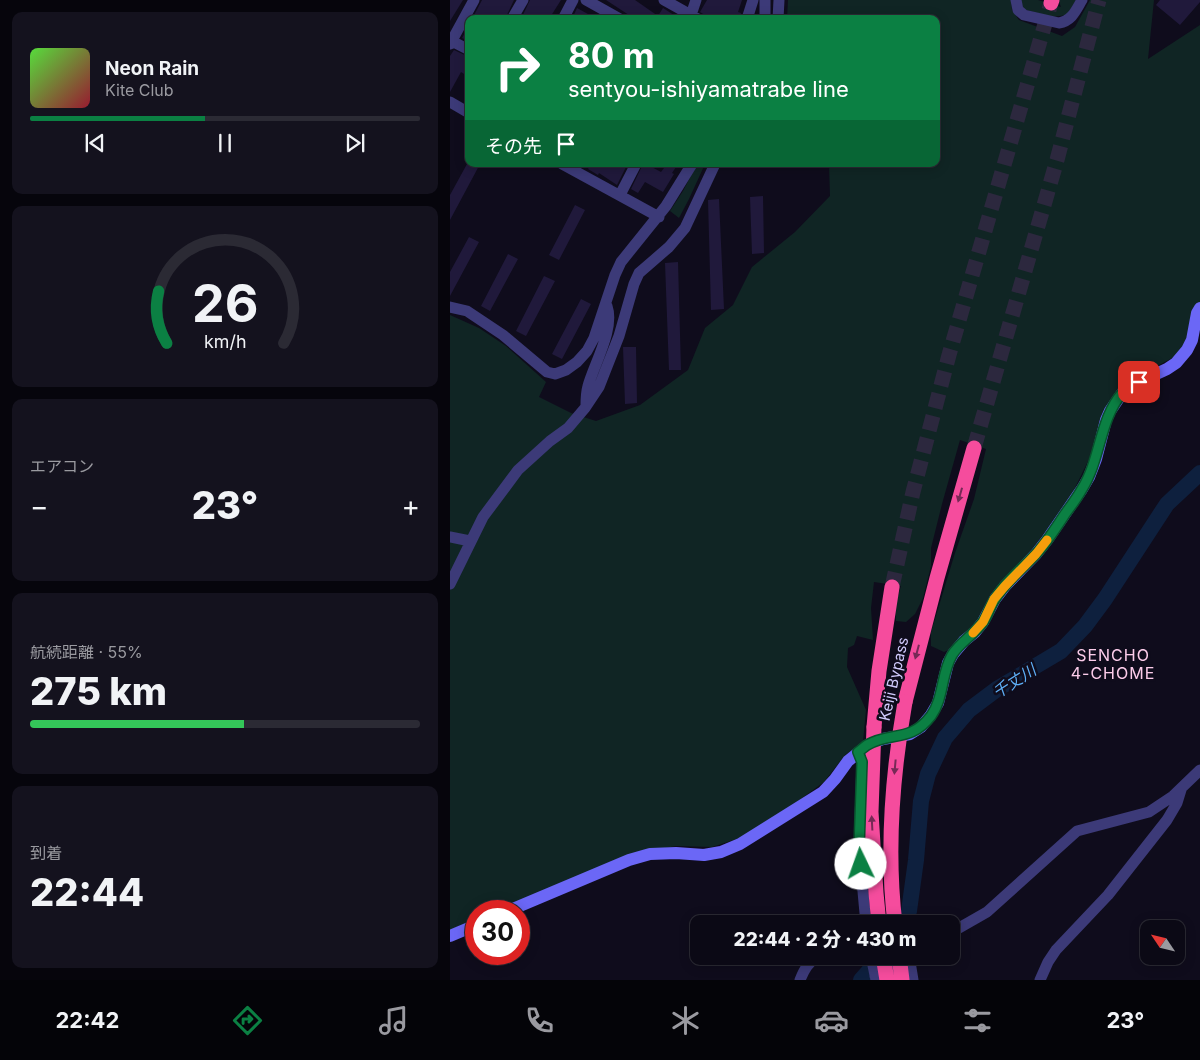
<!DOCTYPE html>
<html lang="ja">
<meta charset="utf-8">
<style>
body{margin:0;font-family:Inter,"Noto Sans JP",sans-serif;background:#14121e;color:#f1f3f6;height:100vh;display:flex;flex-direction:column;font-size:19px;white-space:nowrap}
*{box-sizing:border-box;margin:0}
p{font-size:16px;color:#9a9aa0}
.icon{flex:none;width:28px;height:28px;fill:none;stroke:currentColor;stroke-width:2;stroke-linecap:round;stroke-linejoin:round}
.map{position:relative;flex:1;overflow:hidden}
.sheet{display:flex;flex-direction:column;gap:12px;padding:12px;background:#06050c;width:450px}
.sheet>*{flex:none}
.guide{position:absolute;left:15px;top:15px;width:475px;height:152px;border-radius:10px;box-shadow:0 2px 12px #0003,0 0 0 1px #2b2a34;background:#0b8043;color:#fff;overflow:hidden}
.needle{width:32px;rotate:305deg}
.controls{position:absolute;left:690px;top:920px;display:grid;gap:10px}
.controls a{display:grid;place-items:center;width:45px;height:45px;border-radius:10px;background:#0b0915;box-shadow:0 2px 12px #0003,0 0 0 1px #2b2a34;font-size:25px}
.speed{position:absolute;left:15px;top:900px;display:flex;gap:10px;font-size:25px;font-weight:700;text-align:center}
.speed>*{display:grid;place-content:center;width:65px;height:65px;border-radius:50%;background:#0b0915;box-shadow:0 2px 12px #0003,0 0 0 1px #2b2a34;line-height:1}
.speed .limit{border:8px solid #d22;background:#fff;color:#111}
.pin{position:absolute;display:grid;place-items:center;width:42px;height:42px;color:#fff;margin:-21px;border-radius:10px;box-shadow:0 2px 8px #0006}
.me{position:absolute;width:55px;margin:-28px;rotate:357deg;stroke-linejoin:round;filter:drop-shadow(0 0 4px #0008)}
.turn{display:flex;align-items:center;gap:18px;height:105px;padding:0 20px;font-size:22px}
.turn .icon{width:65px;height:65px;stroke-width:2.5}
.turn b{display:block;font-size:35px;line-height:42px}
.then{display:flex;align-items:center;height:48px;padding:0 20px;background:#0003;gap:10px;font-size:19px}
.big{font-size:38px;font-weight:800;line-height:1.1}
.sheet .widget{flex:1;display:flex;flex-direction:column;justify-content:center;gap:8px;min-width:0;padding:0 18px;border-radius:10px;background:#14121e}
.sheet .dial{align-items:center;gap:0}
.dial svg{height:130px;overflow:visible;fill:none;stroke:#2b2a34;stroke-width:7;stroke-linecap:round;text-anchor:middle}
.dial text{fill:#f1f3f6;stroke:none}
.song{display:flex;align-items:center;gap:15px}
.cover{width:60px;height:60px;border-radius:8px;background:linear-gradient(135deg,hsl(110 70% 55%),hsl(350 70% 35%))}
.played{height:5px;border-radius:2px;background:linear-gradient(90deg,#0b8043 45%,#2b2a34 45%)}
.keys{display:flex;justify-content:space-around;direction:ltr}
.heat{display:flex;justify-content:space-between;align-items:center;font-size:28px;direction:ltr}
.charge{height:8px;border-radius:4px;background:linear-gradient(90deg,#34c759 55%,#2b2a34 0)}
.trip{position:absolute;left:240px;top:915px;width:270px;height:50px;border-radius:10px;background:#0b0915;box-shadow:0 2px 12px #0003,0 0 0 1px #2b2a34;font-weight:800;line-height:50px;text-align:center}
.tabs{display:flex;height:80px;justify-content:space-around;align-items:center;background:#040408;color:#9a9aa0}
.tabs .icon{width:35px;height:35px}
.tabs .active{color:#0b8043}
.tabs b{font-size:22px;color:#f1f3f6}
main{display:flex;flex:1;min-height:0}
.map>svg:first-child{display:block}
</style>
<main>
<section class="sheet">
<div class="widget">
<div class="song"><i class="cover"></i><div><b>Neon Rain</b><p>Kite Club</p></div></div>
<div class="played"></div>
<div class="keys"><svg class="icon" aria-label="previous" viewBox="0 0 24 24"><path d="M18 5L8 12l10 7zM5 5v14"/></svg><svg class="icon" aria-label="pause" viewBox="0 0 24 24"><path d="M8 5v14M16 5v14"/></svg><svg class="icon" aria-label="next" viewBox="0 0 24 24"><path d="M6 5l10 7-10 7zM19 5v14"/></svg></div>
</div>
<div class="widget dial"><svg viewBox="0 0 100 80">
<path d="M14 69A42 42 0 1 1 86 69"/>
<path d="M14 69A42 42 0 0 1 9 37" stroke="#0b8043"/>
<text x="50" y="56" font-size="32" font-weight="700">26</text>
<text x="50" y="72" font-size="11">km/h</text>
</svg></div>
<div class="widget"><p>エアコン</p>
<div class="heat"><a>−</a><b class="big">23°</b><a>+</a></div>
</div>
<div class="widget"><p>航続距離 · 55%</p><b class="big">275 km</b><div class="charge"></div></div>
<div class="widget"><p>到着</p><b class="big">22:44</b></div>
</section>
<div class="map">
<svg width="750" height="980" viewBox="0 0 750 980">
<rect width="100%" height="100%" fill="#0f0c1c"/>
<path fill="#102524" d="M338 0H561L562 10 569 20 612 36 625 27 640 0H704L698 59 750 25V304L737 342 724 357 674 384 640 457 623 492 599 527 532 615 501 649 494 652 481 646V632L505 553 524 499 536 449 510 440 492 504 481 548V566L473 598 465 614 456 622 446 621 445 606 451 586 424 582 421 608 423 640 407 636 404 645 398 648 397 667 416 710 413 742 395 755 374 782 348 801 293 837 262 847 226 846 187 853 44 911H26V919L0 930V315L29 328 56 346 96 382 89 397 121 413 146 421 190 405 238 370 255 328 283 305 302 267 345 232 380 196 379 164H486V19H337Z
M571 0H588L611 7 609 2 610 0H626L617 15 602 17 573 9Z
M247 164H255L239 199 229 218 220 211 233 191Z"/>
<g fill="none" stroke-linecap="round" stroke-linejoin="round">
<path stroke="#0e203e" stroke-width="16" d="M453 924 459 911 466 860 471 801 478 774 495 738 519 710 547 689 611 651 635 626 655 599 717 504 750 473
M411 980 432 956"/>
</g>
<path fill="#20193b" d="M0 0H13L0 21Z
M32 0H64L55 19H22Z
M80 0H111L99 19H71Z
M156 0H185L208 16 213 8 230 19H185Z
M257 0H292L288 12 291 13 290 19H261L250 12Z
M710 0H750V2L730 25 706 5Z
M127 8 147 19H122Z
M19 25V41L12 38Z
M4 50 19 57V77L11 72 0 92V56Z
M17 164H30L0 220V195Z
M141 164H170L176 167 167 185 149 173 148 175 138 169Z
M193 164H196L211 172 217 164H221L226 167 222 173 224 174 213 192 195 182 188 193 181 189Z
M313 196 314 253 302 254 300 197Z
M269 199 274 309 261 310 258 200Z
M125 205 135 210 109 260 99 255Z
M19 237 29 242 0 296V272Z
M58 254 68 259 40 311 31 306Z
M228 262 231 370H219L215 263Z
M94 276 105 281 76 336 66 331Z
M131 299 141 304 112 359 102 354Z
M173 347H186L187 403 175 404Z"/>
<g fill="none" stroke-linecap="round" stroke-linejoin="round">
<path stroke="#2c283e" stroke-width="15" stroke-dasharray="15 8" stroke-linecap="butt" d="M524 448 607 160 649 0
M442 587 463 492 499 355 601 3"/>
<path stroke="#3c3a78" stroke-width="11" d="M136 0 170 19
M214 0 248 19
M566 0 568 10 574 15 609 23C622 21 626 10 632 0
M241 15 246 0
M62 19 73 0
M113 19 123 0
M297 19 303 0
M315 19V0
M328 19 329 0
M2 41 19 50
M0 44 24 0
M0 102 19 113
M112 164 209 217
M170 195 186 164
M0 307 17 311 53 335 97 372 105 374 116 370 127 362 137 351 144 338 165 275 171 262 216 206 242 164
M136 406C136 400 136 393 138 386 144 364 165 329 157 306
M0 537 20 541
M0 584 33 517 68 470 100 441 118 428 135 408 149 387 169 336 184 284 189 273 219 247 235 228 265 164
M408 752 412 762 409 848 416 924
M501 930 509 928 537 912 627 831 699 812 723 796 750 770
M421 956 426 980
M459 956 463 980
M425 976 460 965
M350 980C354 970 358 962 369 956
M590 980 598 962 606 950 658 895 717 820 727 803 731 790"/>
<path stroke="#6b67f6" stroke-width="12" d="M58 911 179 860 200 854 226 853 254 855 271 852 290 844 373 792 385 779 398 761 418 745 433 739 460 734 471 727 481 715 488 703 498 663 503 654 514 641 525 632 533 622 545 599 555 586 586 554 597 540 632 489 639 477 646 459 656 420 660 411 673 392 679 387 689 382 717 369 726 363 737 350 742 340 747 313 750 308
M0 936 26 925"/>
<path stroke="#f54c9d" stroke-width="15" d="M601 3 602 0
M455 702 487 578 524 448
M424 727 429 671 442 587"/>
<path stroke="#f54c9d" stroke-width="15" d="M424 727 421 812 426 893 429 924
M445 924C436 849 442 776 455 702
M433 956 437 980
M449 956 452 980"/>
</g>
<defs><path id="oneway-solid" d="M-6-.8H1V-3.2L6.5 0L1 3.2V.8H-6Z" transform="scale(1.25)"/></defs>
<g fill="#762956">
<use href="#oneway-solid" transform="translate(510 495) rotate(106)"/>
<use href="#oneway-solid" transform="translate(467 652) rotate(105)"/>
<use href="#oneway-solid" transform="translate(445 767) rotate(95)"/>
<use href="#oneway-solid" transform="translate(422 823) rotate(-93)"/>
</g>
<g fill="none" stroke-linecap="round" stroke-linejoin="round">
<g stroke="#07532c" stroke-width="12">
<path id="route" d="M411 864 409 848 412 762 408 752C411 750 414 747 417 745 441 731 460 743 481 716 494 698 491 674 502 655 510 642 524 635 533 622 538 615 540 606 545 599 555 582 572 569 586 554 597 542 606 528 615 514 621 506 627 498 632 489 651 459 649 419 673 392 677 388 683 385 689 382"/>
</g>
<use href="#route" stroke="#0b8043" stroke-width="9"/>
<path stroke="#f59e0b" stroke-width="9" d="M523 633 533 622 544 599 555 586 586 554 597 540"/>
</g>
<g text-anchor="middle" stroke-width="5" stroke-linejoin="round" paint-order="stroke">
<g font-size="15" fill="#d0cafc" stroke="#0f0c1c">
<text transform="translate(444 679) rotate(-77)" y="5">Keiji Bypass</text>
</g>
<g font-size="16" letter-spacing="1" fill="#fcccea" stroke="#0f0c1c">
<text x="663" y="661">SENCHO<tspan x="663" dy="18">4-CHOME</tspan></text>
</g>
<g font-size="16" font-style="italic" fill="#5eaff6" stroke="#0f0c1c">
<text transform="translate(564 681) rotate(-33)" y="6">千丈川</text>
</g>
</g>
</svg>
<div class="controls">
<a><svg class="needle" viewBox="-14 -14 28 28"><path d="M0-13l5 13h-10z" fill="#e53935"/><path d="M0 13l5-13h-10z" fill="#9a9aa0"/></svg></a>
</div>
<div class="speed"><div class="limit">30</div></div>
<div class="pin" style="left:689px;top:382px;background:#d93025"><svg class="icon" aria-label="arrive" viewBox="0 0 24 24"><path d="M6 21V4h12l-3 4 3 4H6"/></svg></div>
<svg class="me" style="left:411px;top:864px" viewBox="-20 -20 40 40"><circle r="19" fill="#fff"/><path d="M0-13L10 11 0 6-10 11z" fill="#0b8043"/></svg>
<div class="trip">22:44 · 2 分 · 430 m</div>
<div class="guide">
<div class="turn"><svg class="icon" aria-label="right" viewBox="0 0 24 24"><path d="M7 20v-9h11M14 6l5 5-5 5"/></svg><div><b>80 m</b>sentyou-ishiyamatrabe line</div></div>
<div class="then">その先<svg class="icon" aria-label="arrive" viewBox="0 0 24 24"><path d="M6 21V4h12l-3 4 3 4H6"/></svg></div>
</div>
</div>
</main>
<nav class="tabs">
<b>22:42</b>
<svg class="icon active" aria-label="directions" viewBox="0 0 24 24"><path d="M12 3l9 9-9 9-9-9zM9 14v-3h6M13 9l2 2-2 2"/></svg>
<svg class="icon" aria-label="music" viewBox="0 0 24 24"><path d="M9 18V5l10-2v13"/><circle cx="6" cy="18" r="3"/><circle cx="16" cy="16" r="3"/></svg>
<svg class="icon" aria-label="phone" viewBox="0 0 24 24"><path d="M5 4h4l2 5-3 2q2 4 5 5l2-3 5 2v4C11 20 4 13 5 4z"/></svg>
<svg class="icon" aria-label="climate" viewBox="0 0 24 24"><path d="M12 3v18M4 7l16 10M4 17L20 7"/></svg>
<svg class="icon" aria-label="car" viewBox="0 0 24 24"><path d="M5 17H2v-5l4-1 3-4h7l3 4 3 1v5h-3M9 17h6M6 11h13"/><circle cx="7" cy="17" r="2"/><circle cx="17" cy="17" r="2"/></svg>
<svg class="icon" aria-label="filters" viewBox="0 0 24 24"><path d="M4 7h16M4 17h16"/><circle cx="9" cy="7" r="2"/><circle cx="15" cy="17" r="2"/></svg>
<b>23°</b>
</nav>
